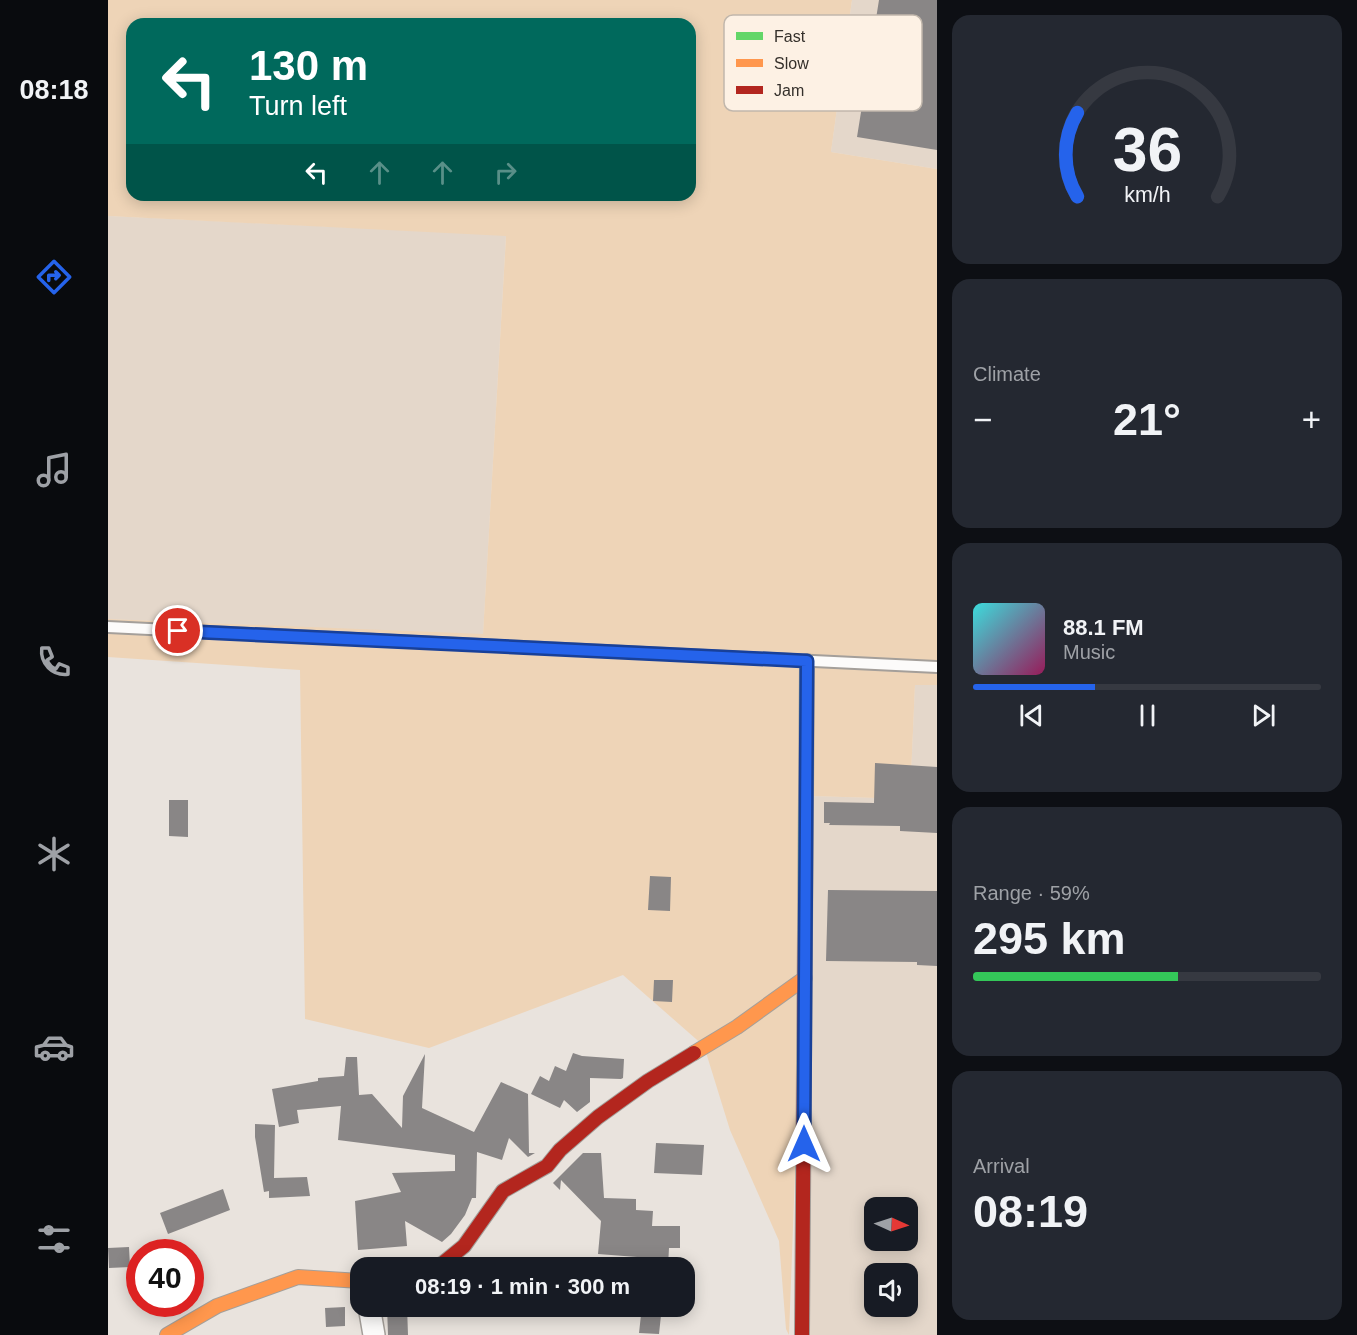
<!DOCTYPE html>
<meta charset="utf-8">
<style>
body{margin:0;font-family:Arial,sans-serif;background:#242831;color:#f1f3f6;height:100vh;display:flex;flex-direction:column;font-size:22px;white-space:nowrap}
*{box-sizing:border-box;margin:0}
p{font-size:20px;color:#9ea1a6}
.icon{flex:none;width:33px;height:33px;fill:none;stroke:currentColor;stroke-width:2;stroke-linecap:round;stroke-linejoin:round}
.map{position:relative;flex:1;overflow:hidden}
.side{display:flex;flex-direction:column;gap:15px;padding:15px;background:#0d0f14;width:420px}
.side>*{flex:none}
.guide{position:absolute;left:18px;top:18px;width:570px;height:183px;border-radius:18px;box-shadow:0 3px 15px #0003;background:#00695c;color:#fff;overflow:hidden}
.needle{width:39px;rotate:93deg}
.tools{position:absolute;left:756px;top:1197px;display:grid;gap:12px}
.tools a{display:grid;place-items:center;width:54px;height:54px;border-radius:12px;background:#171b24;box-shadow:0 3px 15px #0003;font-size:30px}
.speed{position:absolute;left:18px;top:1239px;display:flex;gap:12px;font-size:30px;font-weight:700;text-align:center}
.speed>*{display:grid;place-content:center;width:78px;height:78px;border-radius:50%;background:#171b24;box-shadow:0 3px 15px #0003;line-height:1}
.speed .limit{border:9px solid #d22;background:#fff;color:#111}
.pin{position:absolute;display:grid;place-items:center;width:51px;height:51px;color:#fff;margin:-26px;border:3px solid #fff;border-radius:50%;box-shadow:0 2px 6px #0007}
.me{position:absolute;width:66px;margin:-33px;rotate:0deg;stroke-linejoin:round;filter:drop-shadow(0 0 4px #0008)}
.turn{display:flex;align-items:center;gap:21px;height:126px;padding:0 24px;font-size:27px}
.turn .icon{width:78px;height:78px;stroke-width:2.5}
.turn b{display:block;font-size:42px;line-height:51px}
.lanes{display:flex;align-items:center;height:57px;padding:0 24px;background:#0003;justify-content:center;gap:30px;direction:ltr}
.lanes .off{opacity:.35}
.big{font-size:45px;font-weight:700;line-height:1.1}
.side .card{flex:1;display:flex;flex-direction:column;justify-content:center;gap:9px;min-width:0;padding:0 21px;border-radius:18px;background:#242831}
.side .dial{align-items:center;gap:0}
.dial svg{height:156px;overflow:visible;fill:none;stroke:#363941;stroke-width:7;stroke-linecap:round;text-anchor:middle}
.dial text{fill:#f1f3f6;stroke:none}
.song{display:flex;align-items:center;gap:18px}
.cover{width:72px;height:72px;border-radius:9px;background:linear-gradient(135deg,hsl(180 70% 55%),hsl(330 70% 35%))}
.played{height:6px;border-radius:3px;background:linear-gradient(90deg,#2563eb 35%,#363941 35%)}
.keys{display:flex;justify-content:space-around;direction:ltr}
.heat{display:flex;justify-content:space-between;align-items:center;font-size:33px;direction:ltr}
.charge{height:9px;border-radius:4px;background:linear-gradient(90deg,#34c759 59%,#363941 0)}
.trip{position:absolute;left:242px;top:1257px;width:345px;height:60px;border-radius:18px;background:#171b24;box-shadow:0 3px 15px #0003;font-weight:700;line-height:60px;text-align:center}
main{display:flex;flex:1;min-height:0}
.tabs{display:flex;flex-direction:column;width:108px;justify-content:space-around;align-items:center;background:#090b0e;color:#9ea1a6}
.tabs .icon{width:42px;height:42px}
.tabs .current{color:#2563eb}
.tabs b{font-size:27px;color:#f1f3f6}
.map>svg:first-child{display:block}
</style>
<main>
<nav class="tabs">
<b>08:18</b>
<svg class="icon current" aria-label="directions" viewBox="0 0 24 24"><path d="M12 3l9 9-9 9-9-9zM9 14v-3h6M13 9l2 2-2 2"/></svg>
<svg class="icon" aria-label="music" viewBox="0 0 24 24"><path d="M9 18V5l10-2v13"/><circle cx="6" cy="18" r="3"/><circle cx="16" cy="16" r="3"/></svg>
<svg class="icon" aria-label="phone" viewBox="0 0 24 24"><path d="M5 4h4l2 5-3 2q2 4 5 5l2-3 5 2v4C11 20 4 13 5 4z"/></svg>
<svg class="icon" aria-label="climate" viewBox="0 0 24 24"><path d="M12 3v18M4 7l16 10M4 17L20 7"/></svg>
<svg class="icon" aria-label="car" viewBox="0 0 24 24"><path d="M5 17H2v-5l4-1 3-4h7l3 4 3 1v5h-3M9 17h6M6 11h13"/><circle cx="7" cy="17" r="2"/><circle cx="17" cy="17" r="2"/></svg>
<svg class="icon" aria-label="filters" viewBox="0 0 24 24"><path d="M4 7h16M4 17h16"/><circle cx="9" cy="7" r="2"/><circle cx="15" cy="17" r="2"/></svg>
</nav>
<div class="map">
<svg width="829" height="1335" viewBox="0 0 829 1335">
<rect width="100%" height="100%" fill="#e9e3dd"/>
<path fill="#e4d7ca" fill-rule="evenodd" d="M744 0H829V169L723 152Z
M0 216 398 235 375 635 0 619Z
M807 684 829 685V1335H698L701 796 802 799ZM766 1208H800V1240H766ZM766 1274H800V1306H766Z"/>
<path fill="#eed4b7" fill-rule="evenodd" d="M0 0H744L723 152 829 169V685H807L802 799 701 796 681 1335 678 1329 671 1241 622 1130 596 1046 515 975 321 1048 197 1019 192 670 0 657V619L375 634 398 236 0 216ZM24 24H582V195H24Z"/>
<path fill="#898686" d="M771 0H829V150L749 137Z
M767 763 829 767V833L792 831V826L721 825 722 823H716V802L766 803Z
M61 800H80V837L61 836Z
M542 876 563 877 562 911 540 910Z
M720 890 829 891V966L809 965V962L718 961Z
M546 980H565L564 1002 545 1001Z
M465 1053 474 1056 516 1059 515 1078 513 1079 482 1078V1102L469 1112 456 1100 452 1108 423 1094 432 1076 441 1081 447 1066 458 1071Z
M317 1054 314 1108 366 1132 393 1082 420 1094 421 1153H427L420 1157 401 1138 394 1160 369 1152 368 1198H364L357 1215 343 1234 334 1242 297 1221 299 1246 250 1250 247 1201 293 1192 284 1173 347 1171V1155L230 1140 233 1106 189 1110 191 1123 171 1127 164 1089 210 1081V1078L236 1076 238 1057H249L251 1095 264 1094 294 1128 295 1096Z
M147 1124 167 1125 166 1178 199 1177 202 1196 161 1198V1191L156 1192 147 1137Z
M548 1143 596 1145 594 1175 546 1173Z
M475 1153H493L496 1198 528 1199V1210L545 1211 544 1226H572V1248H561L560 1266 529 1265V1257L490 1254 493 1221 453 1180 452 1190 445 1183Z
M115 1189 122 1210 60 1234 52 1213Z
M21 1247 22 1267 1 1268 0 1248Z
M279 1306H299L300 1335H280Z
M534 1306H554L551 1334 531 1333Z
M237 1307V1326L218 1327 217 1308Z"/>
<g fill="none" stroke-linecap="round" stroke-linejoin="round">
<g stroke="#a49f9a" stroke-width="14">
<path id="lane" d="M0 627 829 667"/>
</g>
<g stroke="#a49f9a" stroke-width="24">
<path id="street" d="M261 1306 266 1335"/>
</g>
<g stroke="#a49f9a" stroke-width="16">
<path id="fast" d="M697 930 699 661"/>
</g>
<g stroke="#a49f9a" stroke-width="16">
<path id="slow" d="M586 1053 629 1027 697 978
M59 1335 109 1306 190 1277 252 1281"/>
</g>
<g stroke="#a49f9a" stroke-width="16">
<path id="jam" d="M319 1268 334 1264 356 1246 395 1191 439 1166 452 1150 490 1117 540 1081 586 1053
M694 1334 697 930"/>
</g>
<use href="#lane" stroke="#fcfbfa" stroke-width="10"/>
<use href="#street" stroke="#fcfbfa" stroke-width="21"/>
<use href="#fast" stroke="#63d668" stroke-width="14"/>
<use href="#slow" stroke="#ff974d" stroke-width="14"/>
<use href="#jam" stroke="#b3261e" stroke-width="14"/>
</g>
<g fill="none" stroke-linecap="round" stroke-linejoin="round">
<g stroke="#184099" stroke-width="15">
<path id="route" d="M70 631 699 661 696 1144"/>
</g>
<use href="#route" stroke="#2563eb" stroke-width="10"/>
</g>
<rect x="616" y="15" width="198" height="96" rx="9" fill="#fdf1e4" stroke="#c1b7ac" stroke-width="1.5"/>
<rect x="628" y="32" width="27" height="8" fill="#63d668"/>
<rect x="628" y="59" width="27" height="8" fill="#ff974d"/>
<rect x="628" y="86" width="27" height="8" fill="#b3261e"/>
<g font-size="16" fill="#35302b">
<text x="666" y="42">Fast</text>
<text x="666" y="69">Slow</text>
<text x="666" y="96">Jam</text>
</g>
</svg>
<div class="tools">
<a><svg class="needle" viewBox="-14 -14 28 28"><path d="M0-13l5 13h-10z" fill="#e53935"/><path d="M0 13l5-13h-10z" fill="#9ea1a6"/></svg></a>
<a><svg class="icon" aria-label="sound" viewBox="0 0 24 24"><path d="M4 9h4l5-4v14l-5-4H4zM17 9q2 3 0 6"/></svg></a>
</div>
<div class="speed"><div class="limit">40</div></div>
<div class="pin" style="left:70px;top:631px;background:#d93025"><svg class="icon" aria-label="arrive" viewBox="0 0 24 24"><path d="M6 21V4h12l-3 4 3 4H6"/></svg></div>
<svg class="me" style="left:696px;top:1144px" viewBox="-20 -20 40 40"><path d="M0-17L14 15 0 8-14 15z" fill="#2563eb" stroke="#fff" stroke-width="4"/></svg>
<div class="trip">08:19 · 1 min · 300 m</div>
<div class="guide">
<div class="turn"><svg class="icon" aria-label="left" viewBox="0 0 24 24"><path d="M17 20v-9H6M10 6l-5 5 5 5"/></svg><div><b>130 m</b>Turn left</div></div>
<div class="lanes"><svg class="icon" aria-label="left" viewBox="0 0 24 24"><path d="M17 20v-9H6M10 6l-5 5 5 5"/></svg><svg class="icon off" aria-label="ahead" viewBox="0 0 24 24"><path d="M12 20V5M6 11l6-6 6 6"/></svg><svg class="icon off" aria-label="ahead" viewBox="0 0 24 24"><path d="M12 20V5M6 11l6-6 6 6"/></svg><svg class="icon off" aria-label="right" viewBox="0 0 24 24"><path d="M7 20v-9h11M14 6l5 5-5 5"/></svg></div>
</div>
</div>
<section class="side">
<div class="card dial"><svg viewBox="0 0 100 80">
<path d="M14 69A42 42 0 1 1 86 69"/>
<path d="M14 69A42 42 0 0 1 14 26" stroke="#2563eb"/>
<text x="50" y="56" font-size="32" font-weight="700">36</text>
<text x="50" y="72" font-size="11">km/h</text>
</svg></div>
<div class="card"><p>Climate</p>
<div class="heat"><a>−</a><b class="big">21°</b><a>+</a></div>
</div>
<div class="card">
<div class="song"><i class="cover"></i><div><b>88.1 FM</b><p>Music</p></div></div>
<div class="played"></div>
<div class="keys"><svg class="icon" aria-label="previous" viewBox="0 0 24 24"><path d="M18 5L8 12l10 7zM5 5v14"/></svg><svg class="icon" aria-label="pause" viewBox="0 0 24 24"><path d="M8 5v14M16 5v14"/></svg><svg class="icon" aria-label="next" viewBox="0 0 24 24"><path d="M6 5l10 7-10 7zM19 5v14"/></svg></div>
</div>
<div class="card"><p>Range · 59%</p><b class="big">295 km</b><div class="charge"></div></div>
<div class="card"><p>Arrival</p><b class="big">08:19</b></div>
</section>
</main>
